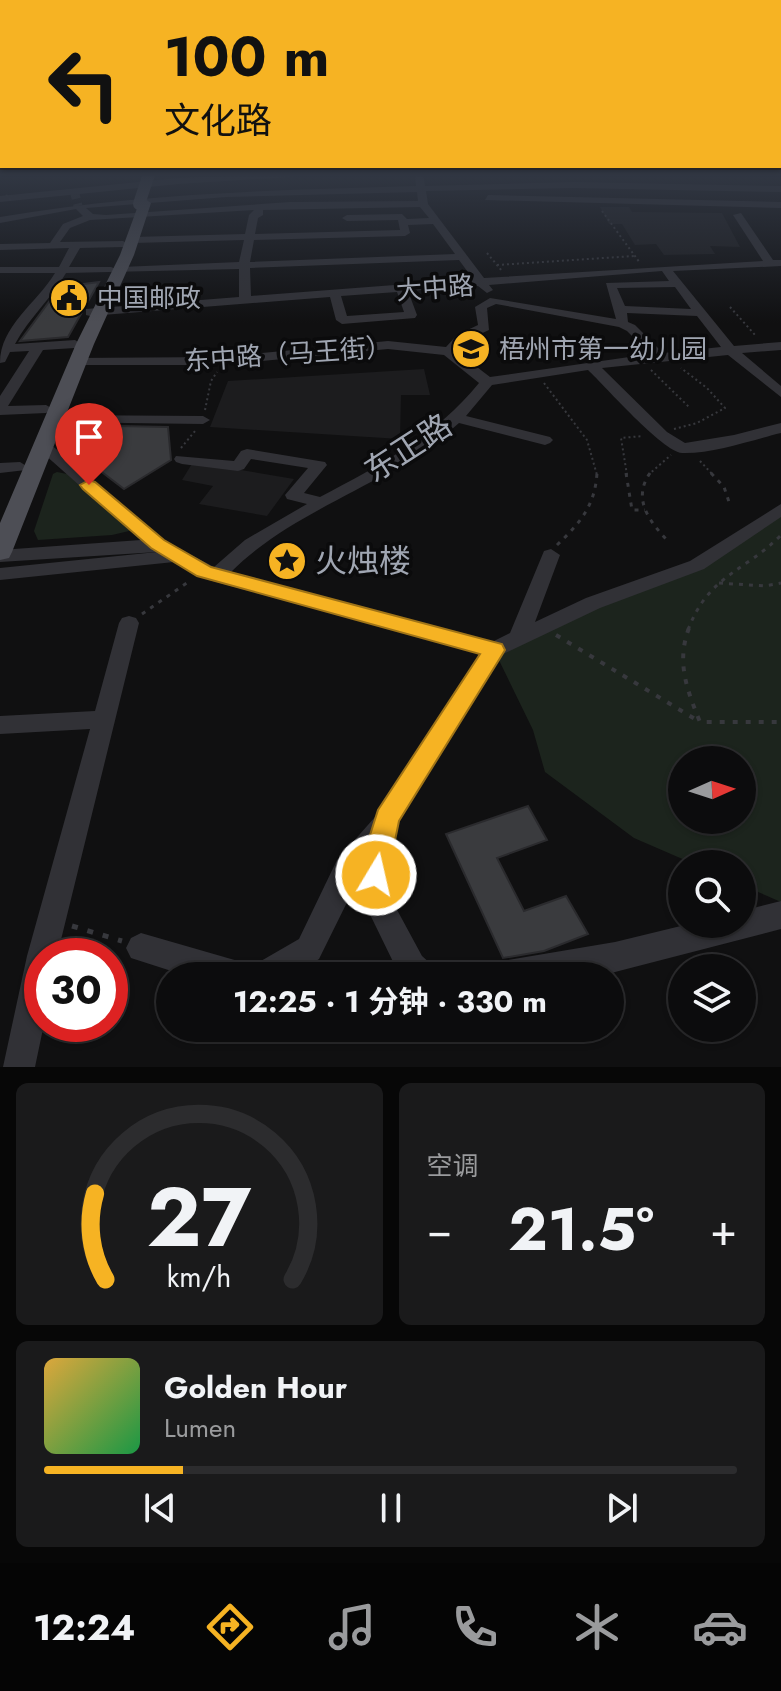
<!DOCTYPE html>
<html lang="zh">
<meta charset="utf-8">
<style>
body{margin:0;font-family:Jost,"Noto Sans SC",sans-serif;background:#1a1a1b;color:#f1f3f6;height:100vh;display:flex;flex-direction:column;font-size:30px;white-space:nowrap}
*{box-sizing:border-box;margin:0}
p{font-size:26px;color:#9a9b9d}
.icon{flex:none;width:44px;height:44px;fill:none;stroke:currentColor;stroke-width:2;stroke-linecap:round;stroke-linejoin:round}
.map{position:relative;height:1067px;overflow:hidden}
.details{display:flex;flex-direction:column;gap:16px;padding:16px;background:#070707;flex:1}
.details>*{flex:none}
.top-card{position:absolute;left:0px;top:0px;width:782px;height:168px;box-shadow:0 2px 6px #0004,0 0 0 2px #2c2c2e;background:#f6b323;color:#111;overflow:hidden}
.needle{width:52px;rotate:87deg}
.fabs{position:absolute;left:668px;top:746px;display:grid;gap:16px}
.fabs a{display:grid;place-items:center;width:88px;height:88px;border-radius:50%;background:#0c0c0d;box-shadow:0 2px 6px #0004,0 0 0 2px #2c2c2e;font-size:40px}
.speed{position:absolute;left:24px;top:938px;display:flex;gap:16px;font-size:40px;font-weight:700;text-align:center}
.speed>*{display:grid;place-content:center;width:104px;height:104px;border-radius:50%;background:#0c0c0d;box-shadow:0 2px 6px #0004,0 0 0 2px #2c2c2e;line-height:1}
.speed .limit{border:12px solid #d22;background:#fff;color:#111}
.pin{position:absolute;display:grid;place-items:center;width:68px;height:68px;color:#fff;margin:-82px -34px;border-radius:50% 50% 50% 0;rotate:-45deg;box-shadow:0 0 8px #0007}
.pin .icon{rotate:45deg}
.me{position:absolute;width:88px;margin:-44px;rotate:9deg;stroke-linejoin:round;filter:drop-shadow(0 0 6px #0008)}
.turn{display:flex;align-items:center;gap:28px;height:168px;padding:0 32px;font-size:36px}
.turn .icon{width:104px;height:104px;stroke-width:2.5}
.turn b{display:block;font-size:56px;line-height:68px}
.big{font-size:60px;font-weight:700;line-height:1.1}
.details .card{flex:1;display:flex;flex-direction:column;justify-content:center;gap:12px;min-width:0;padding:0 28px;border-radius:12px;background:#1a1a1b}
.details .dial{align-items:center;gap:0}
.dial svg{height:208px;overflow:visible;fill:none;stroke:#2c2c2e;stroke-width:7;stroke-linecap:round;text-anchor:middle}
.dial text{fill:#f1f3f6;stroke:none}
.song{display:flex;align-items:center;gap:24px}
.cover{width:96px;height:96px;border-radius:12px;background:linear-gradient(135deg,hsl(40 70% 55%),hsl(140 70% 35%))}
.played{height:8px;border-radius:4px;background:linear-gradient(90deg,#f6b323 20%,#2c2c2e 20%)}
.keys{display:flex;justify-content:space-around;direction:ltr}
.heat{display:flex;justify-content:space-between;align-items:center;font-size:44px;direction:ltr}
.details .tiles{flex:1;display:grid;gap:16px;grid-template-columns:1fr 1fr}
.card:last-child{grid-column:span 2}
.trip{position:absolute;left:156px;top:962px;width:468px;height:80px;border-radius:40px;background:#0c0c0d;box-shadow:0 2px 6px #0004,0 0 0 2px #2c2c2e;font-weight:700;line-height:80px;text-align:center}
.dock{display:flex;height:128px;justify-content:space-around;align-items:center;background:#050505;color:#9a9b9d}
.dock .icon{width:56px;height:56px}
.dock .on{color:#f6b323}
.dock b{font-size:36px;color:#f1f3f6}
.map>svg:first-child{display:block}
</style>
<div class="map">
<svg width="781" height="1067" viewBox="0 0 781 1067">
<rect width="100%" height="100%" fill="#101011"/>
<path fill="#1c1c1e" d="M600 207H629L632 212 722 213 740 247 710 246 715 254 664 255 656 244 635 245 622 224H609Z
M424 369 430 395H401L400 439 210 427 228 381Z
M193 462 294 479 267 516 199 504 213 486 182 480Z"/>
<path fill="#1c241d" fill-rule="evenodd" d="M57 472 67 474 131 527 129 531 112 535 38 540 34 531 53 474Z
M781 509V902L742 885V864H694L634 838 545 772 533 730 494 650 697 565ZM682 760H742V820H682Z"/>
<path fill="#3a3b3e" stroke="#2a2a2d" stroke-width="2" d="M99 282 68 337 20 341 60 287Z
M67 425 168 427 171 460 124 489 60 440Z
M528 806 547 840 497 858 524 911 566 896 588 934 544 951 503 958 446 834Z"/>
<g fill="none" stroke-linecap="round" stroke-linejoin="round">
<path stroke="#2d2e31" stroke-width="9" stroke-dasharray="9 5" stroke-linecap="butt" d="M74 190 78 206"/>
<path stroke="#37383d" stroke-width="2" stroke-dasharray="2 3" stroke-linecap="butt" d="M761 174 781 175
M602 211 640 263
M487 253 502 271
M497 265 634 256
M730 307 756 336
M651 370 690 408
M544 383 587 440 597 475
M205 410 211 381 217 372
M674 429 697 423 725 408 707 388 681 368
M181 448 195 431
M700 461 713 475
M627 475 621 438 643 436
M648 475 671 455"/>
<path stroke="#37383d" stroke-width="3" stroke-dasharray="4 6" stroke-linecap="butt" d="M626 473 632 510H645
M650 473C632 499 649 521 668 541
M711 473 724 487 729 502
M557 545C580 523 595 506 597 473
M719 583 765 586 781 583
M142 614 191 580
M688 630C709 574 745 572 781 535"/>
<path stroke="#37383d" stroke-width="4" stroke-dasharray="5 8" stroke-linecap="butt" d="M689 628C676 662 687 690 700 722H781
M556 635 700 722"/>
<path stroke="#37383d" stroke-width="5" stroke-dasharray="6 10" stroke-linecap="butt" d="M72 926 122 941"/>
<path fill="#313136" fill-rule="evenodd" d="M279 174H337L178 184 0 202V196L178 178Z
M415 174H423L425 186 574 182 781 186V192L574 188 426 191 428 204 484 278 763 261 733 215 741 213 773 260H781V266L673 271 734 346 781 342V350L742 353 781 386V397L728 355 602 368 667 432 685 443 734 435 781 423V433C752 440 712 454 682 453 663 452 605 386 588 370L492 385 466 416 550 437 553 440 550 443 545 445 459 423C391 485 296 507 231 572L492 642 510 633 544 551 551 549 560 555 535 622 586 598 690 561 781 504V517L704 569 600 608 501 655 399 821 390 854 389 895 422 956 432 965 436 976H400L361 896 363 870 319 959 293 976H187L131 958 126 948 131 938 141 933 238 961 249 965 252 972 254 965 299 939 337 860 375 817 480 654 209 580 174 562 0 580V568L157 552 0 562V550L141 540 35 446 37 443H49L163 540 214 567 245 540 307 504 287 499 285 495 308 468 251 459 244 469 238 471 182 464 176 462 174 459 176 456 234 461 241 451 247 449 325 462 327 465 304 493 320 497C379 466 437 435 479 383L444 355 388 349 220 365H78L73 364V358L220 357 388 341 446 347 457 335 478 325 475 307 490 298 616 319 606 283 669 281 662 271 489 285 493 290 487 293 478 286 408 291 417 315 415 318 342 324 336 320 330 297 90 316 86 315V309L239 297V269L66 273C51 299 29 318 15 344L75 340 81 344 75 348 43 350 8 406 46 405 53 409 46 413 0 415V396L29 351 10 352 5 362 0 363C0 326 36 304 55 273H0V267H59L69 248 0 250V244L50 243 63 224 83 216 76 209 0 223V217C138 193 277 190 416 186ZM417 192 418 201 290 202 106 215 93 214 86 208 226 197ZM420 207 429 218 407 219 402 214 347 215 342 218 347 221 398 220 400 230 255 234 258 218 263 215V210ZM254 210 249 215 245 234 133 237 128 240 133 243 244 240 239 262 121 267 116 269 111 267H69L80 248 123 247 128 244 123 241 60 242 70 228 90 220ZM433 224 455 254 250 262 254 240 405 236 410 233 408 225ZM459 260 473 279 251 296 250 268ZM675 287 691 309 625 306 617 288ZM397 292 404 312 347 316 341 296ZM496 304 619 327 627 331 650 354 490 377 456 351 465 341 489 330 487 308ZM627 313 697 316 721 347 663 353 635 325 628 322Z
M488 195 781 202V208L485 200Z
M54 415 203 416 210 420 203 424 49 422V416Z
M20 462 28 467 26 470 0 473V463Z
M129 616 136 618 139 623 57 956H42L44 1024 35 1067H3L27 956 90 729 0 734V716L95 711 119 623 122 618Z
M781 901V929L615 972 590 976H487L491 965 502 961 615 942 689 924H742V911Z"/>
<path fill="#4d4e55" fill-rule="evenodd" d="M145 199 151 203 134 255 94 344 12 552 9 558 0 560V523L76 344 120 255 139 203Z"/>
<path stroke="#37383d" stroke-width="2" stroke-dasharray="2 3" stroke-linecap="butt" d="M234 175 235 179
M6 195 11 200"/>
<path stroke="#4d4e55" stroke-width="12" d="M139 204 149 174"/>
</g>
<linearGradient id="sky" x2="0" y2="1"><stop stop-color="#090909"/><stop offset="0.54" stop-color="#313743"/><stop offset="1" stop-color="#313743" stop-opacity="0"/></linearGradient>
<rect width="781" height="323" fill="url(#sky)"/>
<path fill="#f6b323" stroke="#a07417" stroke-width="2" d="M89 480 95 482 164 540 211 567 502 644 505 650 502 655 399 821 386 884 376 888 366 884 362 875 364 854 378 810 480 654 197 576 151 548 83 489 80 485Z"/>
<defs>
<g id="civic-disc" transform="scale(2)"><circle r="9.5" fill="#f6b323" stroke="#0b0b0c"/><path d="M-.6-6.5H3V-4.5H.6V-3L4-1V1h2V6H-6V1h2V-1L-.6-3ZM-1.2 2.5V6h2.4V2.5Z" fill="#111"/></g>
<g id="school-disc" transform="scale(2)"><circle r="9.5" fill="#f6b323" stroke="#0b0b0c"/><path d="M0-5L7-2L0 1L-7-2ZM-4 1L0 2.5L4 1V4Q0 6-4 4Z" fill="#111"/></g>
<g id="sight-disc" transform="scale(2)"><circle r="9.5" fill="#f6b323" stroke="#0b0b0c"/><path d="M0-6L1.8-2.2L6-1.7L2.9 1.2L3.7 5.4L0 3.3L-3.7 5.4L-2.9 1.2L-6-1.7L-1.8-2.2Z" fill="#111"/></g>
</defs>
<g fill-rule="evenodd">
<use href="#civic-disc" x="69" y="298"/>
<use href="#school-disc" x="471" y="349"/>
<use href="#sight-disc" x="287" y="561"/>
</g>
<g text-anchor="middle" stroke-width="7" stroke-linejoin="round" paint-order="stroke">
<g font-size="26" fill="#a0a6b2" stroke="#0b0b0c">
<text transform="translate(435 288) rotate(-4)" y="9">大中路</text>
<text transform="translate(288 354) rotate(-4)" y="9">东中路（马王街）</text>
</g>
<g font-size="26" fill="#a0a6b2" stroke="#0b0b0c" text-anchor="start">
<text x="97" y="307">中国邮政</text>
<text x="499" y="358">梧州市第一幼儿园</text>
</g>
<g font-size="32" fill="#a0a6b2" stroke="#0b0b0c">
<text transform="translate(408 448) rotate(-33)" y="11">东正路</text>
</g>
<g font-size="32" fill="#a0a6b2" stroke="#0b0b0c" text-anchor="start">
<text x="315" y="572">火烛楼</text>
</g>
</g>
</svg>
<div class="fabs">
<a><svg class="needle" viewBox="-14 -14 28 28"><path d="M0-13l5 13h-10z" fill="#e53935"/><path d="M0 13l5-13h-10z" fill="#9a9b9d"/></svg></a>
<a><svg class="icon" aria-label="search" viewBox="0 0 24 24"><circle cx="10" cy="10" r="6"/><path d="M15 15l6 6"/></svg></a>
<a><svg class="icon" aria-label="layers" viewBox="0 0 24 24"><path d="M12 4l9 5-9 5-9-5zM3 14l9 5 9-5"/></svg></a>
</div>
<div class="speed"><div class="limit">30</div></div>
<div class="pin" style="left:89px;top:485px;background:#d93025"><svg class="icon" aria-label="arrive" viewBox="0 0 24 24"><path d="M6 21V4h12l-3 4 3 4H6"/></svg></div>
<svg class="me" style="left:376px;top:875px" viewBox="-20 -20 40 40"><circle r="17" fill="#f6b323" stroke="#fff" stroke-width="3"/><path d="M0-11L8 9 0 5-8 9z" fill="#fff"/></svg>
<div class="trip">12:25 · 1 分钟 · 330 m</div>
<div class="top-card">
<div class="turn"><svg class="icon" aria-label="left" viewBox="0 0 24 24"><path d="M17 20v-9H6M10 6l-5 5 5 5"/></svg><div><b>100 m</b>文化路</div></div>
</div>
</div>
<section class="details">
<div class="tiles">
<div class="card dial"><svg viewBox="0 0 100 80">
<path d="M14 69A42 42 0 1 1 86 69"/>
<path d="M14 69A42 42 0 0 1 10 36" stroke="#f6b323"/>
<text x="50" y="56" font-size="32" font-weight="700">27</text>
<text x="50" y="72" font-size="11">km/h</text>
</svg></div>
<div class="card"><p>空调</p>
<div class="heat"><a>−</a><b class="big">21.5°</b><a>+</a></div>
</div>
<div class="card">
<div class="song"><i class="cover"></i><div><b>Golden Hour</b><p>Lumen</p></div></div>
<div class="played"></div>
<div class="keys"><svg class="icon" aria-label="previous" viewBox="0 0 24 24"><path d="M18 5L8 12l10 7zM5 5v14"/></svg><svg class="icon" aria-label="pause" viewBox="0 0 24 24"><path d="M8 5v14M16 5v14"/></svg><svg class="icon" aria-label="next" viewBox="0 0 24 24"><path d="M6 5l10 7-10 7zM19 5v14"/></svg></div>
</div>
</div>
</section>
<nav class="dock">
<b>12:24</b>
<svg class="icon on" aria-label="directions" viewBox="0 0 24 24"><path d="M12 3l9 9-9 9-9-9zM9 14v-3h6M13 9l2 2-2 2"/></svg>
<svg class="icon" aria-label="music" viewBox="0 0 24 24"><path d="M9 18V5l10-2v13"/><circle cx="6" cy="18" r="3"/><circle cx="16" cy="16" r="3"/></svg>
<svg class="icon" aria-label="phone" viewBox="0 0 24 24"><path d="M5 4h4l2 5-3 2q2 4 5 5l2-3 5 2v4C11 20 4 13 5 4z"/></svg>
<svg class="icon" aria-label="climate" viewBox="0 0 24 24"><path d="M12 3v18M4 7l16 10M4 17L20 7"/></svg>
<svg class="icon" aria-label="car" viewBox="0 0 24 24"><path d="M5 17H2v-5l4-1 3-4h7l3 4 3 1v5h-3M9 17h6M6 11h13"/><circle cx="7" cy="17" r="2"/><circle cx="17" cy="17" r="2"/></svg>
</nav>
